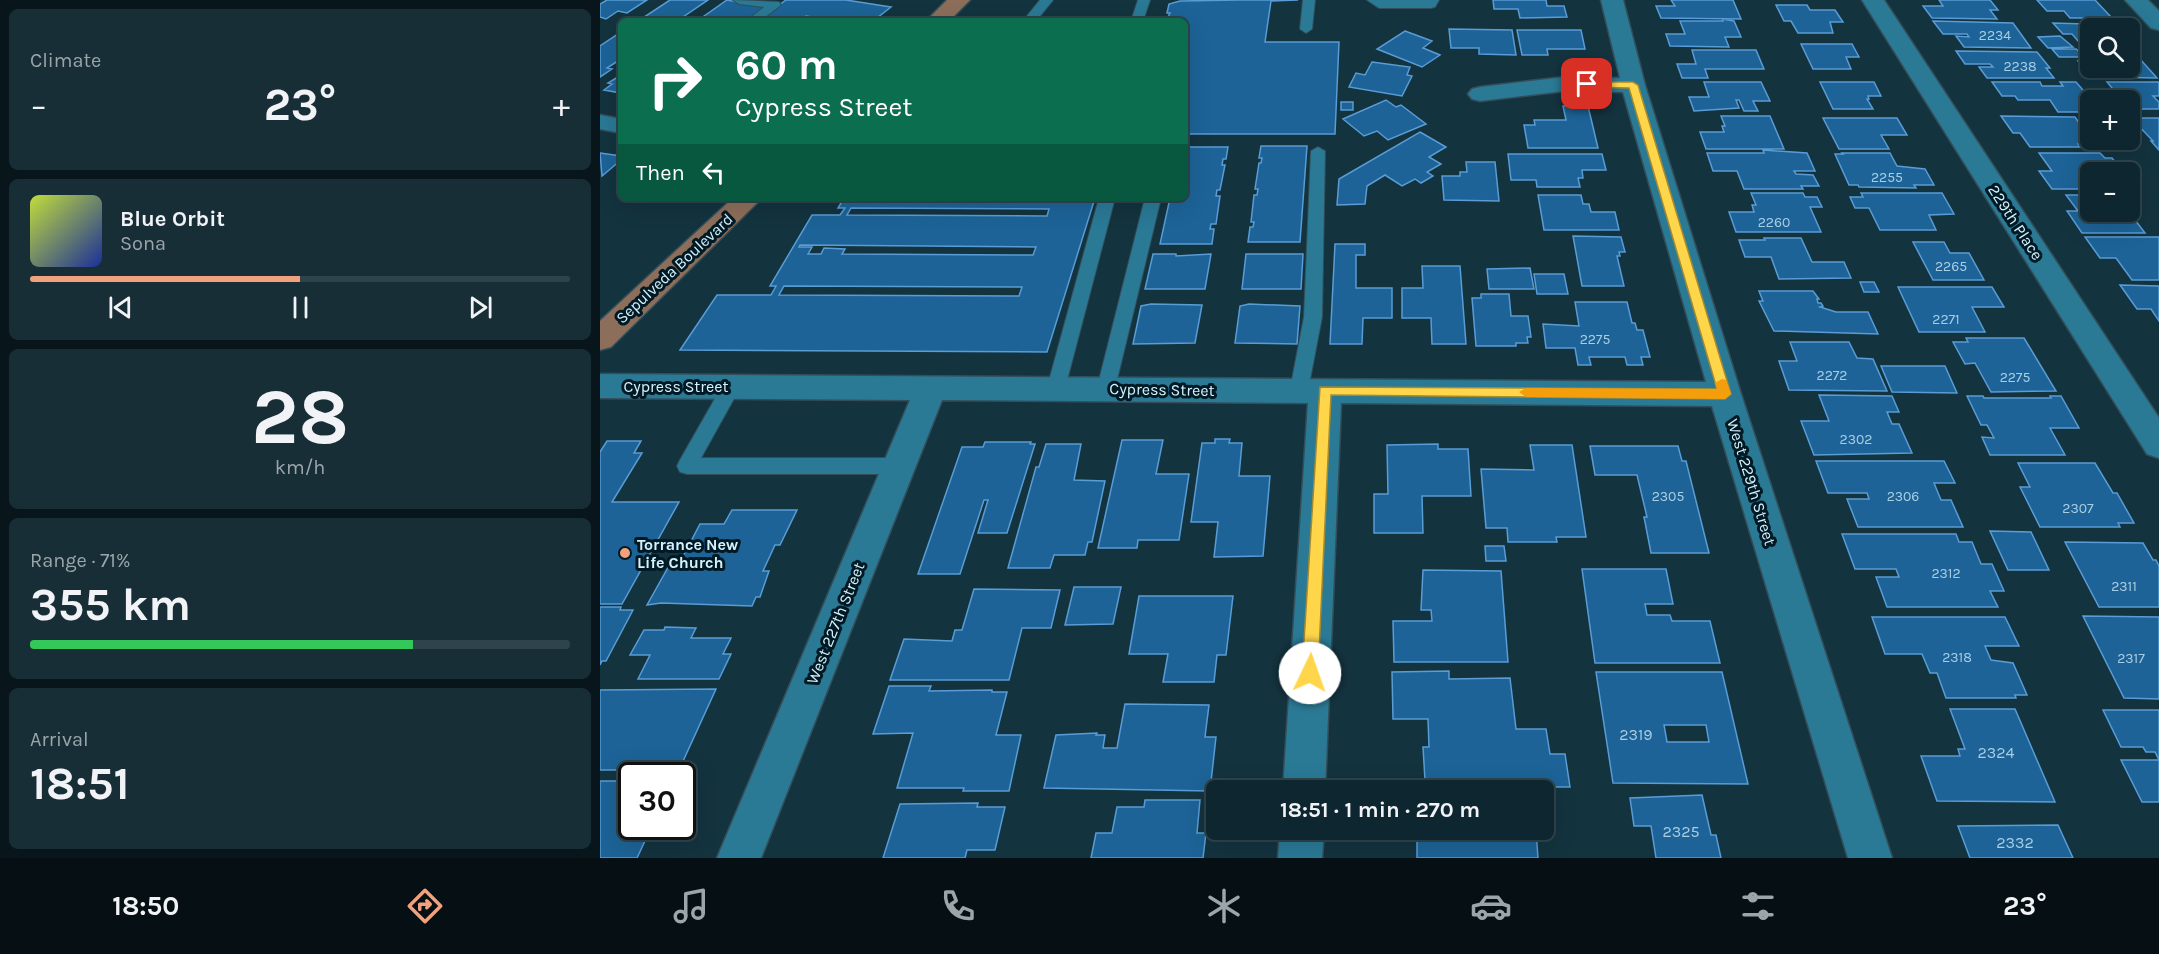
<!DOCTYPE html>
<meta charset="utf-8">
<style>
body{margin:0;font-family:Karla,sans-serif;background:#172e37;color:#f1f3f6;height:100vh;display:flex;flex-direction:column;font-size:22px;white-space:nowrap}
*{box-sizing:border-box;margin:0}
p{font-size:20px;color:#9ba5aa}
.icon{flex:none;width:33px;height:33px;fill:none;stroke:currentColor;stroke-width:2;stroke-linecap:round;stroke-linejoin:round}
.map{position:relative;flex:1;overflow:hidden}
.details{display:flex;flex-direction:column;gap:9px;padding:9px;background:#08151a;width:600px}
.details>*{flex:none}
.hud{position:absolute;left:18px;top:18px;width:570px;height:183px;border-radius:9px;box-shadow:0 6px 24px #0002,0 0 0 2px #2e434b;background:#0b6e4f;color:#fff;overflow:hidden}
.buttons{position:absolute;left:1480px;top:18px;display:grid;gap:12px}
.buttons a{display:grid;place-items:center;width:60px;height:60px;border-radius:9px;background:#0e262f;box-shadow:0 6px 24px #0002,0 0 0 2px #2e434b;font-size:30px}
.speed{position:absolute;left:18px;top:762px;display:flex;gap:12px;font-size:30px;font-weight:700;text-align:center}
.speed>*{display:grid;place-content:center;width:78px;height:78px;border-radius:50%;background:#0e262f;box-shadow:0 6px 24px #0002,0 0 0 2px #2e434b;line-height:1}
.speed .limit{border:3px solid #111;border-radius:9px;background:#fff;color:#111}
.pin{position:absolute;display:grid;place-items:center;width:51px;height:51px;color:#fff;margin:-26px;border-radius:12px;box-shadow:0 3px 9px #0006}
.me{position:absolute;width:66px;margin:-33px;rotate:3deg;stroke-linejoin:round;filter:drop-shadow(0 0 4px #0008)}
.turn{display:flex;align-items:center;gap:21px;height:126px;padding:0 18px;font-size:27px}
.turn .icon{width:78px;height:78px;stroke-width:2.5}
.turn b{display:block;font-size:42px;line-height:51px}
.then{display:flex;align-items:center;height:57px;padding:0 18px;background:#0003;gap:12px;font-size:22px}
.big{font-size:45px;font-weight:700;line-height:1.1}
.details .tile{flex:1;display:flex;flex-direction:column;justify-content:center;gap:9px;min-width:0;padding:0 21px;border-radius:9px;background:#172e37}
.details .dial{align-items:center;gap:0}
.dial b{font-size:78px;line-height:1}
.song{display:flex;align-items:center;gap:18px}
.cover{width:72px;height:72px;border-radius:9px;background:linear-gradient(135deg,hsl(70 70% 55%),hsl(230 70% 35%))}
.played{height:6px;border-radius:3px;background:linear-gradient(90deg,#f1a17c 50%,#2e434b 50%)}
.keys{display:flex;justify-content:space-around;direction:ltr}
.heat{display:flex;justify-content:space-between;align-items:center;font-size:33px;direction:ltr}
.charge{height:9px;border-radius:4px;background:linear-gradient(90deg,#34c759 71%,#2e434b 0)}
.trip{position:absolute;left:606px;top:780px;width:348px;height:60px;border-radius:9px;background:#0e262f;box-shadow:0 6px 24px #0002,0 0 0 2px #2e434b;font-weight:700;line-height:60px;text-align:center}
.tabs{display:flex;height:96px;justify-content:space-around;align-items:center;background:#060f13;color:#9ba5aa}
.tabs .icon{width:42px;height:42px}
.tabs .on{color:#f1a17c}
.tabs b{font-size:27px;color:#f1f3f6}
main{display:flex;flex:1;min-height:0}
.map>svg:first-child{display:block}
</style>
<main>
<section class="details">
<div class="tile"><p>Climate</p>
<div class="heat"><a>−</a><b class="big">23°</b><a>+</a></div>
</div>
<div class="tile">
<div class="song"><i class="cover"></i><div><b>Blue Orbit</b><p>Sona</p></div></div>
<div class="played"></div>
<div class="keys"><svg class="icon" aria-label="previous" viewBox="0 0 24 24"><path d="M18 5L8 12l10 7zM5 5v14"/></svg><svg class="icon" aria-label="pause" viewBox="0 0 24 24"><path d="M8 5v14M16 5v14"/></svg><svg class="icon" aria-label="next" viewBox="0 0 24 24"><path d="M6 5l10 7-10 7zM19 5v14"/></svg></div>
</div>
<div class="tile dial"><b>28</b><p>km/h</p></div>
<div class="tile"><p>Range · 71%</p><b class="big">355 km</b><div class="charge"></div></div>
<div class="tile"><p>Arrival</p><b class="big">18:51</b></div>
</section>
<div class="map">
<svg width="1559" height="858" viewBox="0 0 1559 858">
<rect width="100%" height="100%" fill="#13333f"/>
<path fill="#1d6397" stroke="#5a9cd5" stroke-width="1.5" fill-rule="evenodd" d="M7 0H47L27 13 18 11 6 19 0 17V4Z
M70 0H108L77 21H38Z
M127 0 167 7 146 21H97Z
M186 0H246L291 7 273 21H239L206 16 199 21H157Z
M640 0H698L671 1 665 42H739L735 134H585V21H566L570 13H567L569 4 580 1Z
M893 0H946L947 6H964L967 17 920 18 918 9H894Z
M1071 0H1133L1141 19 1061 18 1056 6H1075Z
M1339 0H1390L1398 10H1390L1397 19 1332 18 1323 6H1343Z
M1437 0H1495L1512 18H1470L1464 11H1447Z
M1176 5H1207L1210 10H1235L1243 22H1230L1233 33H1198L1191 21H1184Z
M1122 19 1134 21 1141 37H1125L1129 47 1070 46 1066 34H1085L1080 21H1123Z
M1333 21 1413 23 1431 48 1364 47 1356 36 1369 37 1367 34H1343Z
M1484 22H1507L1513 28H1491V41H1478L1472 34H1463L1453 23 1486 24Z
M849 29 912 30 916 55 879 54V48H851Z
M917 30H981L985 49H947L948 55H922Z
M805 31 832 41 823 48 840 55 822 67 777 49Z
M21 32V59L7 68 12 69 0 77V46Z
M1460 36 1473 47 1448 48 1438 37Z
M1201 44H1252L1259 57H1246L1251 69H1213Z
M1452 49H1476L1484 55H1481L1483 57H1459Z
M1092 50H1156L1164 69H1105L1108 78H1082L1077 64H1096Z
M1356 51 1437 52 1450 68H1446L1454 78H1387L1379 67H1393L1390 64H1365Z
M1530 59H1540L1557 78 1499 77 1493 70H1485L1478 61H1491V68H1530Z
M772 62 810 67 807 75 812 76 802 96 749 87 756 73 765 75Z
M21 75V93L4 90 12 84 8 83Z
M1104 82H1161L1170 101H1153L1158 111H1144L1139 100H1136L1139 108 1094 111 1089 97H1109Z
M1220 82H1274L1281 96H1268L1269 99H1267L1273 109H1233Z
M1392 82H1440L1442 86H1463L1460 82H1476L1489 97H1485L1491 105V112H1458L1450 100H1418L1415 96H1402Z
M1507 82H1559V96H1553L1559 102V109H1530V100H1522Z
M786 100 796 107 801 105 826 124 788 140 777 131 764 136 743 119Z
M741 102H753V110H741Z
M963 106H988L998 148H928L924 125H935L934 120H966Z
M1121 116H1170L1184 149H1106L1100 132H1124L1122 126H1125Z
M1401 116 1475 117 1494 144H1478L1480 147H1430L1420 133H1413Z
M1223 118H1297L1307 135H1281L1289 149H1239Z
M1534 118H1559V150L1551 141H1553L1532 119Z
M820 132 846 147 829 157 841 164 827 172 833 176 821 183 815 179 802 186 785 175 767 186 765 204 737 205 739 179Z
M661 146H707L700 242H648L650 227H653L654 222H651L654 195H657L658 189H655L659 163H661L662 158H659Z
M585 147H628L626 159H623L622 165H625L620 190H617L616 196H620L616 224H611L610 229H614L612 244H560L570 198H585Z
M1163 150 1207 153 1215 171H1194L1196 174 1213 175 1219 186H1201L1203 189H1144L1137 171H1113L1107 153H1164Z
M0 153 21 156V160L2 176Z
M1242 153H1290L1297 166 1325 169 1334 185H1314L1316 188 1259 187 1258 185H1249L1235 154H1243Z
M1439 153H1500L1505 158H1512L1517 164H1524L1535 178H1530V172H1491V189H1452L1439 171H1452Z
M908 154H1002L1006 170H982L983 178H978L980 187H937L936 180H911Z
M866 162H895L899 201 844 200 842 176H860V172H867Z
M1151 193H1203L1205 197H1217L1222 207H1210L1221 232H1136L1129 212H1154L1152 205H1156Z
M1261 193H1342L1354 214 1329 215 1336 230H1280L1269 208H1255L1250 197H1263Z
M938 195H981L983 204H989L991 212H1015L1019 230H944Z
M1466 195H1491V212H1529L1545 233H1482L1467 211H1478Z
M244 198H495L447 352 80 350 117 295H171L176 286H170L212 215H240L245 208H238ZM251 208 449 209 447 216 247 215ZM200 245 436 247 433 255 242 254 245 249 224 248 221 254H208L212 247H199ZM184 286 422 287 419 296 179 295Z
M973 236 1021 237 1025 252H1019L1020 256H1017L1024 286H982Z
M1485 237H1559V280H1532L1516 258H1500Z
M1164 238H1201L1212 262H1244L1251 278 1179 279 1171 257H1145L1139 240H1165Z
M1313 242H1344L1350 253H1369L1384 280H1333Z
M735 244H765V255H756V288H792V318H763L762 344H730Z
M553 254H576V256L611 254 605 289H545Z
M646 254H703L701 289H642Z
M822 266H860L866 344H832L831 318H802V288H823Z
M930 268 934 289H889L887 269Z
M934 274H964L968 294H937Z
M1260 282H1274L1279 292H1264Z
M1520 285 1559 286V321L1551 309H1537Z
M1298 287H1392L1404 307H1372L1385 332H1319Z
M1159 291H1213L1219 299H1217L1218 303H1221L1223 306 1220 307 1236 312H1268L1278 334 1174 331 1159 301H1163Z
M881 294H909L911 316H928L931 337H927L928 343H916V346H876L872 298H881Z
M975 302H1027L1032 323H1035L1037 330H1043L1050 357H1041L1043 365H1027L1025 357H989L991 365H978L975 348H946L943 324 979 326Z
M551 304 602 305 595 343 533 344 541 306Z
M649 304 700 306 697 344 635 343 640 306Z
M1366 338H1424L1456 391 1391 392 1375 363 1365 364 1353 342H1368Z
M1190 342H1249L1257 358 1273 359 1287 391 1189 390 1179 361H1197Z
M1281 366H1345L1357 393 1292 392Z
M1219 395 1292 396 1299 412H1287L1292 424H1299L1312 453 1214 455 1201 421H1229Z
M1367 396H1383L1384 398H1451L1450 396H1461L1479 428H1450L1465 455H1390L1382 437 1394 438 1387 425H1381Z
M615 439H630L629 443H642L639 476H670L663 556 614 557 618 522H591L602 443H615Z
M522 440H563L556 474H589L579 540H538L537 548H498Z
M7 441H41L34 453H42L12 502H79L22 604H0V452Z
M385 442H431L430 444H435L407 533H378L388 500H384L360 574H318L362 447H383Z
M446 444H481L474 480 505 481 492 542H488L485 555H454L450 568H408L436 467H439Z
M838 444V449H868L871 496H822L823 533H774V494H788L787 445Z
M930 445H972L986 537H956L957 542H908L907 528H886L881 469 934 470Z
M990 446H1078L1082 461H1086L1109 553H1051L1044 517H1047L1037 475H995Z
M1216 461H1344L1355 483H1334L1341 500H1351L1363 527H1258L1247 499H1269L1267 493H1228Z
M1418 463H1495L1513 493H1517L1534 523H1518L1520 527H1440L1420 487H1430Z
M132 510H197L180 545H175L163 571H169L160 597H156L152 606 61 603 47 605 70 564H79L100 524H124Z
M1390 531 1431 532 1449 570H1408Z
M1242 534H1356L1359 542H1372L1381 564H1392L1404 591H1390L1398 607H1287L1276 577H1299L1296 569H1255Z
M1465 542 1543 543 1553 560H1556L1559 566V607H1499Z
M885 546H904L906 561H886Z
M982 569H1066L1073 604H1045L1047 615H1070L1072 621H1110L1120 663H995Z
M823 570 901 571 908 662H794L793 621H832L831 610H821Z
M474 587H521L513 624 465 625Z
M374 589 460 590 451 628H422L409 680H290L304 639 352 641 355 630H362Z
M539 596H633L626 655H617L614 682H563L568 654H529Z
M0 607H21L20 610H33L6 661H2L0 665Z
M1483 616 1559 617V699L1524 698Z
M1272 617H1405L1419 646H1385L1391 660 1413 663 1427 695H1415L1416 698H1346L1337 673H1330L1322 654H1285Z
M65 627 96 628 91 638H131L123 654H131L119 679H38L50 655H30L44 630H64Z
M849 671V679L910 678 916 729H946L950 754H965L970 787H952V783L900 784V780H825L823 747H829L828 719H793L792 672Z
M996 672H1122L1148 784 1013 783ZM1064 725H1106L1109 742H1067Z
M289 686H331L329 691 392 690V692H407L396 735H421L409 791H363L364 788H297L313 733 273 734Z
M116 689 79 770H0V690Z
M525 704 609 705 605 737H616L610 791 444 788 456 735 497 733 496 735H505L503 748H517Z
M1350 709H1415L1455 802 1337 801 1321 756H1360L1358 749H1365Z
M1503 710H1559V760L1555 752H1546L1543 747H1521Z
M1521 760H1559V802H1542Z
M0 781H32V826H52L37 858H0Z
M1102 795 1111 835H1116L1121 858H1056L1051 826H1034L1030 798Z
M545 800H600L597 833H606L603 858H491L496 833H512L517 807H544Z
M378 803 377 807H405L395 850H367L365 858H283L300 804Z
M1458 825 1473 858H1370L1358 826Z
M817 830H936L938 858H817Z"/>
<g fill="none" stroke-linecap="round" stroke-linejoin="round">
<g stroke="#334e59" stroke-width="2">
<path id="lane" d="M133 0 179 2 181 5 160 21H146L164 7 139 4Z
M440 0H453L436 21H423Z
M538 0H550L543 21H531Z
M703 0H715L712 29 706 33 700 29Z
M767 0H839L835 7 831 8H779Z
M718 147 725 151 722 317 708 390 706 395 699 397 692 395 690 390 704 317 711 151Z
M499 198H515L465 388 463 393 456 395 449 393 447 388Z
M545 198H561L515 388 513 393 506 395 499 393 497 388Z
M132 379 139 381 141 386 101 458H299L306 460 309 466 306 472 299 474H87L80 472 77 466 80 460 125 381Z"/>
</g>
<g stroke="#334e59" stroke-width="3">
<path id="street" d="M1001 0H1023L1045 85 1141 394 1292 858H1248L1112 406 741 403 725 790H683L708 403 342 400 161 858H117L310 400 0 398V374L1106 382 1023 92 965 91 880 101 872 99 868 94 872 89 880 87 965 77 1020 78Z
M1262 0H1284L1559 418V458L1547 454Z
M1525 0H1548L1559 11V30L1551 28Z
M0 115 21 119V133L0 129Z
M680 830H724L722 858H678Z"/>
</g>
<g stroke="#334e59" stroke-width="3">
<path id="primary" d="M347 0H370L349 21H326Z
M133 198H162L11 347 0 350V321Z"/>
</g>
<use href="#lane" fill="#2a7995" fill-rule="evenodd"/>
<use href="#street" fill="#2a7995" fill-rule="evenodd"/>
<use href="#primary" fill="#8c6e5a" fill-rule="evenodd"/>
</g>
<path fill="#ffd54a" stroke="#a68a30" stroke-width="1.5" d="M984 82H1033L1038 85 1131 394 1125 399 731 395 718 673 716 678 710 680 704 678 702 673 720 387 1117 389 1029 88 987 87H984Z"/>
<path fill="#f59e0b" d="M1122 379 1126 380 1131 394 1125 399 926 397 919 392 926 388 1117 389 1115 383Z"/>
<circle fill="#f1a17c" stroke="#001a25" stroke-width="2" cx="25" cy="553" r="6"/>
<g text-anchor="middle" stroke-width="6" stroke-linejoin="round" paint-order="stroke">
<g font-size="14" fill="#a8cee3">
<text x="1395" y="40">2234</text>
<text x="1420" y="71">2238</text>
<text x="1287" y="182">2255</text>
<text x="1174" y="227">2260</text>
<text x="1351" y="271">2265</text>
<text x="1346" y="324">2271</text>
<text x="995" y="344">2275</text>
<text x="1232" y="380">2272</text>
<text x="1415" y="382">2275</text>
<text x="1256" y="444">2302</text>
<text x="1068" y="501">2305</text>
<text x="1303" y="501">2306</text>
<text x="1478" y="513">2307</text>
<text x="1346" y="578">2312</text>
<text x="1524" y="591">2311</text>
<text x="1357" y="662">2318</text>
<text x="1531" y="663">2317</text>
</g>
<g font-size="16" fill="#d6f1fc" stroke="#001a25">
<text transform="translate(1416 222) rotate(57)" y="6">229th Place</text>
<text transform="translate(74 268) rotate(-43)" y="6">Sepulveda Boulevard</text>
<text x="76" y="392">Cypress Street</text>
<text transform="translate(562 389) rotate(1)" y="6">Cypress Street</text>
<text transform="translate(1152 482) rotate(73)" y="6">West 229th Street</text>
<text transform="translate(235 623) rotate(-68)" y="6">West 227th Street</text>
</g>
<g font-size="16" font-weight="bold" fill="#d6f1fc" stroke="#001a25" text-anchor="start">
<text x="37" y="550">Torrance New<tspan x="37" dy="18">Life Church</tspan></text>
</g>
<g font-size="16" fill="#a8cee3">
<text x="1036" y="740">2319</text>
<text x="1396" y="758">2324</text>
<text x="1081" y="837">2325</text>
<text x="1415" y="848">2332</text>
</g>
</g>
</svg>
<div class="buttons">
<a><svg class="icon" aria-label="search" viewBox="0 0 24 24"><circle cx="10" cy="10" r="6"/><path d="M15 15l6 6"/></svg></a>
<a>+</a>
<a>−</a>
</div>
<div class="speed"><div class="limit">30</div></div>
<div class="pin" style="left:987px;top:84px;background:#d93025"><svg class="icon" aria-label="arrive" viewBox="0 0 24 24"><path d="M6 21V4h12l-3 4 3 4H6"/></svg></div>
<svg class="me" style="left:710px;top:673px" viewBox="-20 -20 40 40"><circle r="19" fill="#fff"/><path d="M0-13L10 11 0 6-10 11z" fill="#ffd54a"/></svg>
<div class="trip">18:51 · 1 min · 270 m</div>
<div class="hud">
<div class="turn"><svg class="icon" aria-label="right" viewBox="0 0 24 24"><path d="M7 20v-9h11M14 6l5 5-5 5"/></svg><div><b>60 m</b>Cypress Street</div></div>
<div class="then">Then<svg class="icon" aria-label="left" viewBox="0 0 24 24"><path d="M17 20v-9H6M10 6l-5 5 5 5"/></svg></div>
</div>
</div>
</main>
<nav class="tabs">
<b>18:50</b>
<svg class="icon on" aria-label="directions" viewBox="0 0 24 24"><path d="M12 3l9 9-9 9-9-9zM9 14v-3h6M13 9l2 2-2 2"/></svg>
<svg class="icon" aria-label="music" viewBox="0 0 24 24"><path d="M9 18V5l10-2v13"/><circle cx="6" cy="18" r="3"/><circle cx="16" cy="16" r="3"/></svg>
<svg class="icon" aria-label="phone" viewBox="0 0 24 24"><path d="M5 4h4l2 5-3 2q2 4 5 5l2-3 5 2v4C11 20 4 13 5 4z"/></svg>
<svg class="icon" aria-label="climate" viewBox="0 0 24 24"><path d="M12 3v18M4 7l16 10M4 17L20 7"/></svg>
<svg class="icon" aria-label="car" viewBox="0 0 24 24"><path d="M5 17H2v-5l4-1 3-4h7l3 4 3 1v5h-3M9 17h6M6 11h13"/><circle cx="7" cy="17" r="2"/><circle cx="17" cy="17" r="2"/></svg>
<svg class="icon" aria-label="filters" viewBox="0 0 24 24"><path d="M4 7h16M4 17h16"/><circle cx="9" cy="7" r="2"/><circle cx="15" cy="17" r="2"/></svg>
<b>23°</b>
</nav>
